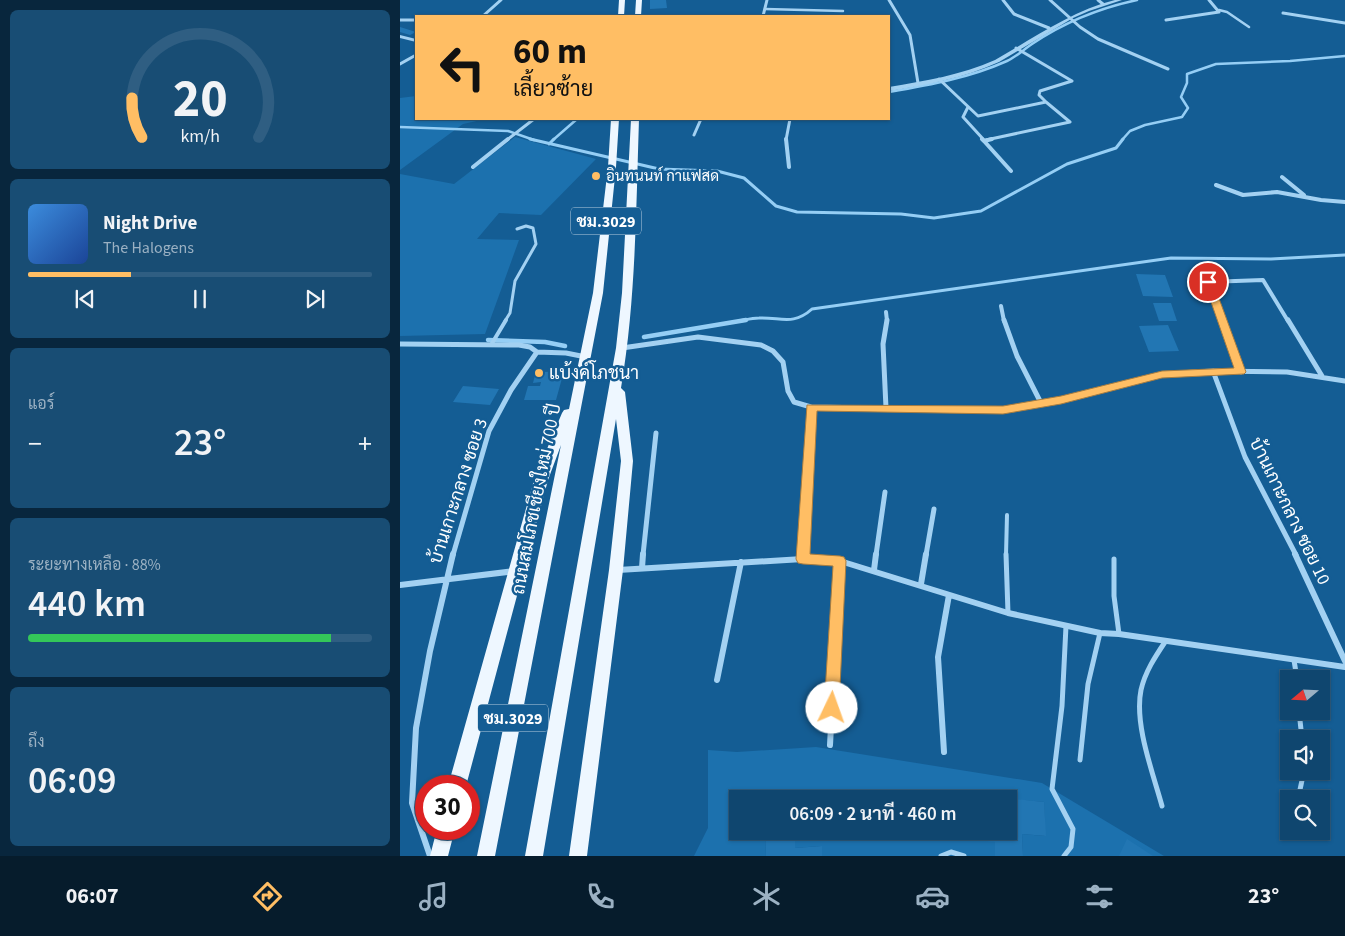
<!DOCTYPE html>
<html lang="th">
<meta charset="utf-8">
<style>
body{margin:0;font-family:"Source Sans 3",Sarabun,sans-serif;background:#184d74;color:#f1f3f6;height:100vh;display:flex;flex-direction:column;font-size:19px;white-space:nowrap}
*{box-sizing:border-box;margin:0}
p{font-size:16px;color:#9bb1c3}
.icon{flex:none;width:28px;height:28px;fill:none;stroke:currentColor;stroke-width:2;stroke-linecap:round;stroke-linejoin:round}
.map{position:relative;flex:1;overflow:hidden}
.drawer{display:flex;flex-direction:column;gap:10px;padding:10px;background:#08263d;width:400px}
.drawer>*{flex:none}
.banner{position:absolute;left:15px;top:15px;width:475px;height:105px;border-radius:0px;box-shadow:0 1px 4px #0004,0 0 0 1px #2f5e82;background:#ffbe64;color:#111;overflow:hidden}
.needle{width:32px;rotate:251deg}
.controls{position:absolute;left:880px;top:670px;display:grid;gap:10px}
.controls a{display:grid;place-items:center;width:50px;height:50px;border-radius:0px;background:#0f466f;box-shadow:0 1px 4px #0004,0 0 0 1px #2f5e82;font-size:25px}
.speed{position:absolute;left:15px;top:775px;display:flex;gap:10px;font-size:25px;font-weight:700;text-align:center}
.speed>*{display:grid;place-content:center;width:65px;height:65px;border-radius:50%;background:#0f466f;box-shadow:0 1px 4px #0004,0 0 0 1px #2f5e82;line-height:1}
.speed .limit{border:8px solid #d22;background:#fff;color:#111}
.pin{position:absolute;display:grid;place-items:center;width:42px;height:42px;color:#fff;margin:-21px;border:2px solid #fff;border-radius:50%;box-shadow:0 1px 5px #0007}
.me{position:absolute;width:55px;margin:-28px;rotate:3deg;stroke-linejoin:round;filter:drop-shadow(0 0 4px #0008)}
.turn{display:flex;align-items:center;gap:18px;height:105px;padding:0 15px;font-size:22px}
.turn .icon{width:65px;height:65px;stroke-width:2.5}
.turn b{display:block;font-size:35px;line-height:42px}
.big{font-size:38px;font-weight:600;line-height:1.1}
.drawer .tile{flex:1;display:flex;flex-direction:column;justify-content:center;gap:8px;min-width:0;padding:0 18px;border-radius:8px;background:#184d74}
.drawer .dial{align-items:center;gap:0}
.dial svg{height:130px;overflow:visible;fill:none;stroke:#2f5e82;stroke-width:7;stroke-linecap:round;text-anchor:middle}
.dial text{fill:#f1f3f6;stroke:none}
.song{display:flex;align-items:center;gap:15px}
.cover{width:60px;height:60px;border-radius:8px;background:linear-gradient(135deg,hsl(210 70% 55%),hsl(220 70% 35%))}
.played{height:5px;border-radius:2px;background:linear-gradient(90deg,#ffbe64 30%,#2f5e82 30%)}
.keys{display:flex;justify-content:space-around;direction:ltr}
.heat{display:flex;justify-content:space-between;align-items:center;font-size:28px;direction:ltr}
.charge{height:8px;border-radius:4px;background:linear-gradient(90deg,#34c759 88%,#2f5e82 0)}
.trip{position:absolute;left:329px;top:790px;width:288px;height:50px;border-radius:0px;background:#0f466f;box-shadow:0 1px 4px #0004,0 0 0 1px #2f5e82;font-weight:600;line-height:50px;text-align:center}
.tabs{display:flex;height:80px;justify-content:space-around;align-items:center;background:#061c2c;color:#9bb1c3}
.tabs .icon{width:35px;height:35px}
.tabs .on{color:#ffbe64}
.tabs b{font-size:22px;color:#f1f3f6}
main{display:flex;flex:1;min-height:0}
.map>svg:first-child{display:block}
</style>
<main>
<section class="drawer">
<div class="tile dial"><svg viewBox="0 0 100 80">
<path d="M14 69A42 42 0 1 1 86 69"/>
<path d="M14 69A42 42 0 0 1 8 45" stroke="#ffbe64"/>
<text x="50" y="56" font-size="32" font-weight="700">20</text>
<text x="50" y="72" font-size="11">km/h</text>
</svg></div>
<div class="tile">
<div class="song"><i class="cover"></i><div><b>Night Drive</b><p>The Halogens</p></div></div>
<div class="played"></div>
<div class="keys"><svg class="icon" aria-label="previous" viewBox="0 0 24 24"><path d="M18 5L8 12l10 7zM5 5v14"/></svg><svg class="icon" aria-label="pause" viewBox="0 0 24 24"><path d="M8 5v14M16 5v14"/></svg><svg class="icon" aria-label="next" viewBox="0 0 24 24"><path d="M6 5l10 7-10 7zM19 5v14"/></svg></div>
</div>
<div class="tile"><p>แอร์</p>
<div class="heat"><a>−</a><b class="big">23°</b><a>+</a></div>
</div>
<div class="tile"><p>ระยะทางเหลือ · 88%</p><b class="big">440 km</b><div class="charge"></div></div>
<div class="tile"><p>ถึง</p><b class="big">06:09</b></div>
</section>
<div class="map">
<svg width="945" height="856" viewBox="0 0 945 856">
<rect width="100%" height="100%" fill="#145d94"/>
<path fill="#1c71ae" d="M16 96V119H86L63 124 0 170V98Z
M115 137 196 159 141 215 99 213 77 239 119 240 85 334 0 336V174L54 184Z
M416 747 642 783 764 856H623L622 834 645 836 644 802 589 797V799H412V792L365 797V799H338V831H365L366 856H294L308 828V750L337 752Z
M395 831H571L595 842V856H422L421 846 395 848Z"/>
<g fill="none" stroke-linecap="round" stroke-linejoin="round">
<path stroke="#95cef5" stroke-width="2.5" d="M489 92C529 85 569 78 607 61 616 57 623 50 632 44 663 23 700 8 737 0
M0 127 108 131 134 140
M153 140 177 119
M722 140 730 131 745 125 782 117 788 108 781 97 787 83V74L816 64 890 61 945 56"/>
<path stroke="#95cef5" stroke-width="3" d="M130 139 259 169 317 171 344 178 376 206 397 212 501 214 534 218 581 211 667 164 716 148 723 139
M149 144 154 139
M339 321C345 320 352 318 359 318 381 317 393 326 412 309L771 258 871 259 945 255"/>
<path stroke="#95cef5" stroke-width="4.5" d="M244 337 346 320
M88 340 145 342 165 346"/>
</g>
<path fill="#2276b3" d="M250 0H266L267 8 250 9Z
M0 27 16 32 10 35 0 32Z
M736 274 765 275 773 297 743 296Z
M753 303H771L777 321H759Z
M768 325 779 351 749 352 739 326Z
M164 371 156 400H124L128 386H140L141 382 133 383 135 375H143L144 372Z
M63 386 99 389 90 405 53 402Z
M412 792V799H365V797Z
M608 798 644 802 646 836 622 834 623 856H595V842L571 840V831H608Z
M365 831H395V848L422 846V856H366Z
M727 839 753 856H719Z"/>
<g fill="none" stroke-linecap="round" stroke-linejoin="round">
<path stroke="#a3d1f2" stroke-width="2.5" d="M365 9 443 11
M819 10 827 12 849 27"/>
<path stroke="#a3d1f2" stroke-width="3" d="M105 321 110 313 115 281 136 244 133 228 126 226 117 229"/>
<path stroke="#a3d1f2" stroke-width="4" d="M91 345 106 320
M606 555 607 515"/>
<path stroke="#a3d1f2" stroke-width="5" d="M606 554 608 613
M714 559V596L719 634
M894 660 897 679
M899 711 902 739
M680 760 688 684 700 633
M898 799 904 771
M762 806C753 773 734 724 741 690 745 672 755 657 765 642
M541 856 551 852 564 856
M664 856 671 847 673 829 652 789 662 706 666 626"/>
<path stroke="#a3d1f2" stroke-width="3" d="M489 0 510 35 518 83
M603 0 614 14 649 28
M650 0 680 27 698 39 768 69
M698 0 703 4
M883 13 945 23
M83 16 101 0
M363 16 367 0
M0 20H16
M766 20 819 12 809 0
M616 48 672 81 640 91 639 95 646 102
M0 64 16 55
M539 79 578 116 646 102 670 122 586 140
M568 107 563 117 584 140
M294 135 301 119
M107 140 134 119
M386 140 390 119"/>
<path stroke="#a3d1f2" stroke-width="4" d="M386 139 389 167
M582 139 584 141
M592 139 584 141 611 171
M73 167 108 139
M882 177 904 195
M816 185 843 195 877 192 921 200 945 202
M601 306 604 321
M486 312 487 321
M822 321 808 282 863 280 888 321"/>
<path stroke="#a3d1f2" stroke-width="5" d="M604 320 617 356 641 403
M822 320 841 372
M888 320 922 376
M0 344 119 345 130 347 137 352 111 390 89 431 53 555
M222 348 298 337 361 345 373 351 383 362 388 391 394 402 411 407 603 410 661 400 763 374 813 371 887 372 945 381
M137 352 166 353 186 357
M813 371 845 457 896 555
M486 408 483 344 487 320
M243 555 256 433
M403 555 411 407
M476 555 485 492
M526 555 534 509"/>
<path stroke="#a3d1f2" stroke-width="6" d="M895 554 945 661
M403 559V554
M242 568 243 554
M218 570 403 559 440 561 608 613 700 633 719 634 945 667
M474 570 476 554
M521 584 526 554
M0 585 115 571
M317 680 341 562
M430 745 440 561
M544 752 538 657 549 595
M30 856 12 803 16 728 30 651 53 554"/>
<path fill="#a3d1f2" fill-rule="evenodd" d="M715 0H722L689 11 673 18 599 62C564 78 526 85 489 91V87C525 81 561 75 595 60 634 38 671 11 715 0Z
M0 35 16 39V42L0 38Z"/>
<path fill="#eef7ff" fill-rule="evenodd" d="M219 0H225L224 16H218Z
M236 0H242L241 16H235Z
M211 119H219L216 167 203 293 95 856H77L161 445 148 480 66 786H48L134 480 162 413 164 410 169 409 193 293 208 167Z
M231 119H239C236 209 236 299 221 388L225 392 233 461 223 570 187 856H169L209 570 221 461 216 419 143 856H125L216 348 222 293Z
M37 829H55L48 856H30Z"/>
</g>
<path fill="#ffbe64" stroke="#a67c41" d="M808 279 813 282 846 372 844 374 762 378 661 404 603 414 417 411 410 554 440 556 444 557 446 561 439 708 437 713 432 715 426 713 424 708 433 566 403 564 398 563 396 559 407 405 603 406 661 396 762 371 834 368 804 282Z"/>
<g fill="#ffbe64" stroke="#145d94" stroke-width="2">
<circle cx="196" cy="176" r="5"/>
<circle cx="139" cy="373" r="5"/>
</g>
<g text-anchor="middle" stroke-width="5" stroke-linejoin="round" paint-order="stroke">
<g font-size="15" fill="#fff" stroke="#145d94" text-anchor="start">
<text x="206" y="181">อินทนนท์ กาแฟสด</text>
</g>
<g fill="#145d94" stroke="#b8cedf" stroke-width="1">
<rect x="171" y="207.5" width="70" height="27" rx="4"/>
<rect x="78" y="704.5" width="70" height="27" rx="4"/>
</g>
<g font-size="16" font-weight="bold" fill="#fff">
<text x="206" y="227">ชม.3029</text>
<text x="113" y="724">ชม.3029</text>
</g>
<g font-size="18" fill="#fff" stroke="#145d94" text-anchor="start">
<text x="149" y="379">แบ้งค์โภชนา</text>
</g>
<g font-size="18" fill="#fff" stroke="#145d94">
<text transform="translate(58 491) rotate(-72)" y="6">บ้านเกาะกลาง ซอย 3</text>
<text transform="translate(136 499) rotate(-79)" y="6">ถนนสมโภชเชียงใหม่ 700 ปี</text>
<text transform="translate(890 511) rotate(64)" y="6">บ้านเกาะกลาง ซอย 10</text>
</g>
</g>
</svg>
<div class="controls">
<a><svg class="needle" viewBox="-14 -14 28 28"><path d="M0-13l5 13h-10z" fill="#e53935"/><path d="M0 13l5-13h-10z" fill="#9bb1c3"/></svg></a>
<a><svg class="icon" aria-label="sound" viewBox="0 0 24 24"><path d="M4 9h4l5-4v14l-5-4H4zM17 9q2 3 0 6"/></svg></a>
<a><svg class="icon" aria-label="search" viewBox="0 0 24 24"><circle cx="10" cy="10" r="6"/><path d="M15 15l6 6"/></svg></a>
</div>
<div class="speed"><div class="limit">30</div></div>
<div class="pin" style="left:808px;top:282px;background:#d93025"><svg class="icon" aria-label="arrive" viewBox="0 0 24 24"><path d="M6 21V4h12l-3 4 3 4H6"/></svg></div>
<svg class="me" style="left:432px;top:708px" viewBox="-20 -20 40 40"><circle r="19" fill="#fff"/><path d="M0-13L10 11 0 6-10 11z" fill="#ffbe64"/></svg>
<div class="trip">06:09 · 2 นาที · 460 m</div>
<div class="banner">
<div class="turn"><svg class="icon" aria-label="left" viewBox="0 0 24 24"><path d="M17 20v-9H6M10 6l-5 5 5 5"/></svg><div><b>60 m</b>เลี้ยวซ้าย</div></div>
</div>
</div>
</main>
<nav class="tabs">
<b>06:07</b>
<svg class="icon on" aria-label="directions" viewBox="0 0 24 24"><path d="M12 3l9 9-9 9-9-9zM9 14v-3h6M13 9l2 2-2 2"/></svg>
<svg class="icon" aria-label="music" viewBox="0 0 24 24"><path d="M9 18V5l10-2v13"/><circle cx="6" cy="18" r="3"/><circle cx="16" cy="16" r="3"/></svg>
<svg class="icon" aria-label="phone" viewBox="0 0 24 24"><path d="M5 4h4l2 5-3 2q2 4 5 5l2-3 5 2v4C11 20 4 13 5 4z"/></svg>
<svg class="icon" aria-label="climate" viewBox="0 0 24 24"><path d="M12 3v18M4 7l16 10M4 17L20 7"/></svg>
<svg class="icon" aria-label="car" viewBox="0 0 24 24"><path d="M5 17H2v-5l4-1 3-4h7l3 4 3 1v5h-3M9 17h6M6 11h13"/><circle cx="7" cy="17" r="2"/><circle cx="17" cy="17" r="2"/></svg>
<svg class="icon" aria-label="filters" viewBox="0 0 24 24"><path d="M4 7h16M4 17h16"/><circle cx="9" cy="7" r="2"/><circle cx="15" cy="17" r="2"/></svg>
<b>23°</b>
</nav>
